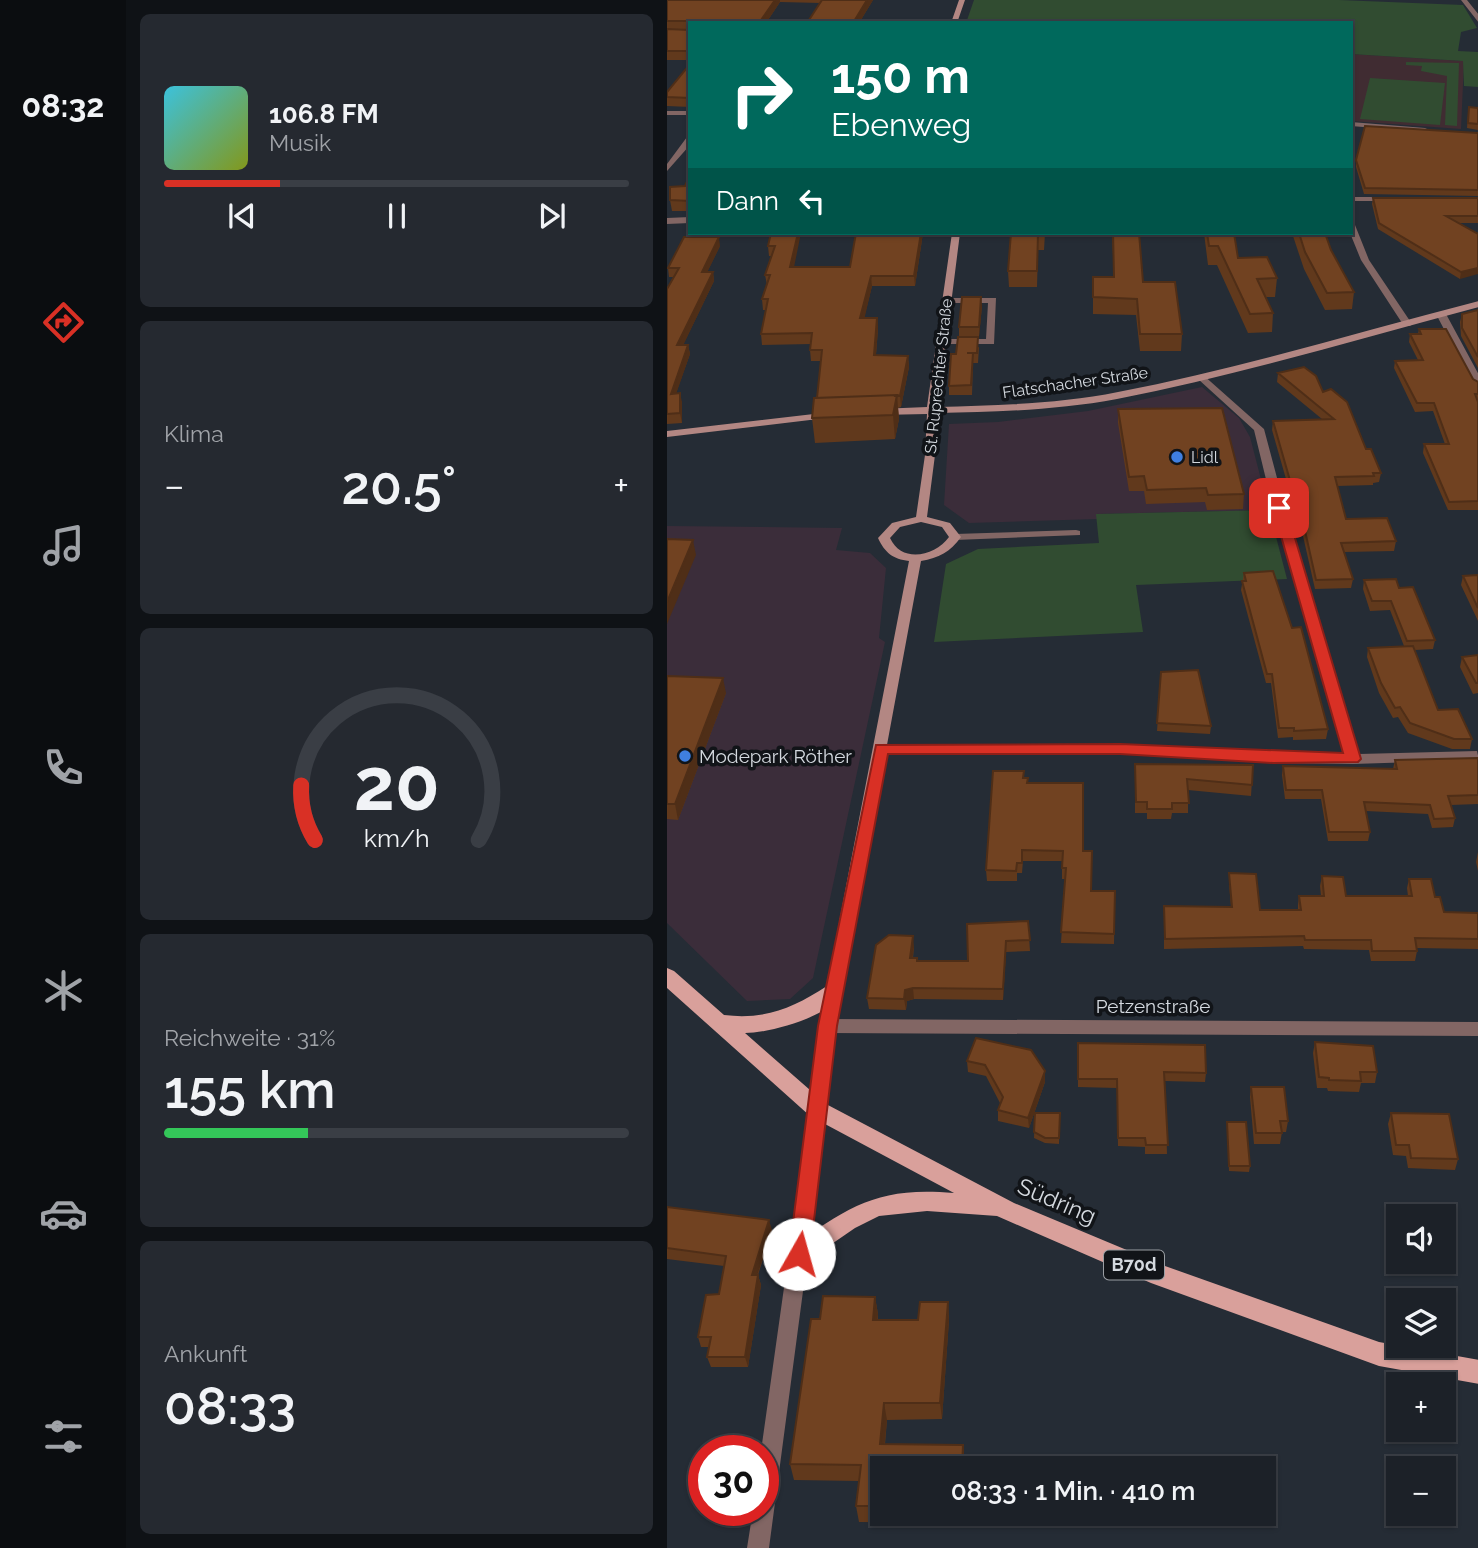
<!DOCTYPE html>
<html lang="de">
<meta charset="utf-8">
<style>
body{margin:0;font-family:Raleway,sans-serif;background:#252930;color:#f1f3f6;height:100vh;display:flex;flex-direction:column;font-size:26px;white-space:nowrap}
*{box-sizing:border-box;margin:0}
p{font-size:23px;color:#a0a3a8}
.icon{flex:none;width:38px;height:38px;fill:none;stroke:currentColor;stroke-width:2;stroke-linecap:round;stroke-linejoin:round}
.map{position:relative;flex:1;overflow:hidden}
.details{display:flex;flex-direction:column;gap:14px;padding:14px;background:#0f1216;width:541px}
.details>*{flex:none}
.guide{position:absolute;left:21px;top:21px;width:665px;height:214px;border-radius:0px;box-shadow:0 2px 5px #0004,0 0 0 2px #3a3e45;background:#00695c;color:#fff;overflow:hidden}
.buttons{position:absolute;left:719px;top:1204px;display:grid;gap:14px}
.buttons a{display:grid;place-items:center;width:70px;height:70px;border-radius:0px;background:#1c2128;box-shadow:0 2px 5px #0004,0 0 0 2px #3a3e45;font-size:35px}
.speed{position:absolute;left:21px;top:1435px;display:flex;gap:14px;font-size:35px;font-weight:700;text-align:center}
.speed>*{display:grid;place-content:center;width:91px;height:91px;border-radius:50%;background:#1c2128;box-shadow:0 2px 5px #0004,0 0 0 2px #3a3e45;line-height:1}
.speed .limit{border:10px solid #d22;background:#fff;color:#111}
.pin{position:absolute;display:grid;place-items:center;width:60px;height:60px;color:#fff;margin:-30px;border-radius:14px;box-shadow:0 4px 10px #0006}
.me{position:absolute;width:77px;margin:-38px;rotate:7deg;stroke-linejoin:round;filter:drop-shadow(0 0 5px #0008)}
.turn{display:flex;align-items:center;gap:24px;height:147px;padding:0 28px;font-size:32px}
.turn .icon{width:91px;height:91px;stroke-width:2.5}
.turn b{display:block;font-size:49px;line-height:60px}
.then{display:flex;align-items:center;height:66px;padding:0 28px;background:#0003;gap:14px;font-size:26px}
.big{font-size:52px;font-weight:600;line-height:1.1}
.details .widget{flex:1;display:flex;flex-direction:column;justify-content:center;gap:10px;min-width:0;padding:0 24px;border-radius:10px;background:#252930}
.details .dial{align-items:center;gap:0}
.dial svg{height:182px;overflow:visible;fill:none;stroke:#3a3e45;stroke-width:7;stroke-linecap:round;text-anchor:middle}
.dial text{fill:#f1f3f6;stroke:none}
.song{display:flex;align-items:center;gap:21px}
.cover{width:84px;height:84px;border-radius:10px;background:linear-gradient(135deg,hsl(190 70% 55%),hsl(70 70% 35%))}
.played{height:7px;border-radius:4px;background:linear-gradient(90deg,#d93025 25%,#3a3e45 25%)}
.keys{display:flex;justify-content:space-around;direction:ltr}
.heat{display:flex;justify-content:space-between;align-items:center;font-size:38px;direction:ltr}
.charge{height:10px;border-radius:5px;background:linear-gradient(90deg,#34c759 31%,#3a3e45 0)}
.trip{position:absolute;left:203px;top:1456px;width:406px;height:70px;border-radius:0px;background:#1c2128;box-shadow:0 2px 5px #0004,0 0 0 2px #3a3e45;font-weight:600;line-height:70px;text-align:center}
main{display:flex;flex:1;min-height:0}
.dock{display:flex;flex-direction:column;width:126px;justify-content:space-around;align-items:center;background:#0b0d10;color:#a0a3a8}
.dock .icon{width:49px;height:49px}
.dock .selected{color:#d93025}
.dock b{font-size:32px;color:#f1f3f6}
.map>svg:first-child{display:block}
</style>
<main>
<nav class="dock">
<b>08:32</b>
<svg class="icon selected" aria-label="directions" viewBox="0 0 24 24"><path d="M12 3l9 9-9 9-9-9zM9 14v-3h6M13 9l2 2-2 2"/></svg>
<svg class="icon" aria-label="music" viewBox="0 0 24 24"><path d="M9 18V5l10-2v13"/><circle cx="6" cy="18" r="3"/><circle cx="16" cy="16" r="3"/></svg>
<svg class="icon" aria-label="phone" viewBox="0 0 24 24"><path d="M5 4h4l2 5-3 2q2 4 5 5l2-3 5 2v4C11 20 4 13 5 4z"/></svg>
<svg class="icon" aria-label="climate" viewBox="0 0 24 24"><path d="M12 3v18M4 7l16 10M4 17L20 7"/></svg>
<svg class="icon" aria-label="car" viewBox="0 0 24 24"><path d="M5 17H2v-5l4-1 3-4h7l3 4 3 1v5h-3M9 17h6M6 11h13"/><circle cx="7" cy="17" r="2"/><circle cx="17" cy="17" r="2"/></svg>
<svg class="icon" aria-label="filters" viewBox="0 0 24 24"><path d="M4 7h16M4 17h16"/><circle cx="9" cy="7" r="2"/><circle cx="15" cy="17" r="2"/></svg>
</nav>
<section class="details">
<div class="widget">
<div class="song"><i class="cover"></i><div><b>106.8 FM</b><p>Musik</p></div></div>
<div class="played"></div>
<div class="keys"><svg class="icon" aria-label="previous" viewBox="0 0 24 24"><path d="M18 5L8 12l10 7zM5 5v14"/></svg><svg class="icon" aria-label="pause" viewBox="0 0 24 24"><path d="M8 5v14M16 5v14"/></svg><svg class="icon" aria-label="next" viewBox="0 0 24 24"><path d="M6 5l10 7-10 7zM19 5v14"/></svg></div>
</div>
<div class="widget"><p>Klima</p>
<div class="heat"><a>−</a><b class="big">20.5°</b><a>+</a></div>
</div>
<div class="widget dial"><svg viewBox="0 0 100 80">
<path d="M14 69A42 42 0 1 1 86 69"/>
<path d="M14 69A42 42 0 0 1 8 45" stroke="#d93025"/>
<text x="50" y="56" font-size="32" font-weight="700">20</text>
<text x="50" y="72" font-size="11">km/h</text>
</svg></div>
<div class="widget"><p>Reichweite · 31%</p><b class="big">155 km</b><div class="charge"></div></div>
<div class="widget"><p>Ankunft</p><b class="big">08:33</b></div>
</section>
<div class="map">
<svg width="812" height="1548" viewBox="0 0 812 1548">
<rect width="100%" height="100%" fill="#252c35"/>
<path fill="#3b2d3a" d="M535 387 572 418 583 437 602 510 430 514V519L302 523 277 505 282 424 331 422 421 411Z
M0 526 175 528 169 550 203 553 219 568 212 638 218 642 146 978 123 999 80 1001 0 923Z"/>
<path fill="#402c32" d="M684 54 797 61 794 129 684 121Z"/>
<path fill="#314c31" d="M307 0H672L796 5 810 28 794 32 791 51 811 52V87L797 86 796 61 684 54V23H299Z
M739 62 792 63 790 126 778 125 780 76 754 71 755 66 739 65Z
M703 78 778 83 773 125 693 119Z
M602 510 620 579 469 585 476 632 267 642 279 564 311 549 432 543 429 514Z"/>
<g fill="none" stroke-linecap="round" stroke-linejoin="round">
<path fill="#826664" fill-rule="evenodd" d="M279 298H329L327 344H271L269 342 274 339H319L321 303H276V299Z
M409 530 413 531V535L288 540 282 537 288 534Z"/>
<path fill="#826664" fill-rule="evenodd" d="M794 0H800L812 15V23Z
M0 111H23V115H0Z
M684 122 758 128 762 130 758 132 684 126Z
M20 137H23V145L0 171V164Z
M684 197H722L726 199 722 201H684Z
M23 217V223L0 224V218Z
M684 222 688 225 702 260 745 324 743 326H737L694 260 683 233Z
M771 312 779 314 812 375V389L807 386 769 314Z
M535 374 597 429 618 508 692 754 810 751 812 760 686 764 606 763 453 754 209 752 207 749 214 744H453L606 753 678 754 606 508 587 430 531 379 530 377Z
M160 1019 812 1022V1036L160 1033 154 1031 152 1026 154 1021Z
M151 1103 157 1105 160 1110 102 1548H80L86 1510H96V1451H94L142 1110 145 1105Z"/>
<path fill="#b38783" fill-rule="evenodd" d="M292 0H298L290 23H284Z
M285 233H293L271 407C331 405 392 404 451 392 572 369 691 332 812 301V307C692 339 572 375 450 399 391 410 330 412 270 413L268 455 260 517 283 523 294 537C283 552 272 558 254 561L168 1026 160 1110 157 1115 151 1117 145 1115 142 1110 152 1026 242 561C226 559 218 553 211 538L225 523 249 517 258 455 260 414 212 415 207 412 212 409 260 407ZM254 522 275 527 282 537C268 556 235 564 223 538L233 527Z
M164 412 169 415 168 417 0 437V431Z"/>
<path fill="#d9a09b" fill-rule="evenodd" d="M0 968 7 971 57 1015C98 1020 126 1008 160 986L167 984 174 986 177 992C164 1016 104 1033 78 1033L159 1104 347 1203 498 1266 712 1342 812 1360V1384L712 1366 484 1283 330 1216 260 1211 212 1216 188 1228 140 1261 132 1265 124 1261 120 1254 124 1247C183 1206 211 1186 287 1193L143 1116 0 988Z"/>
</g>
<path fill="#61391c" d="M0 0H206L192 23H140L154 3 113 2 99 23H23V60H0Z
M23 64V107L0 106V92Z
M811 108V130L800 128 801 113Z
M811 133V196L697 194 689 167V160Z
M23 175V211H5L3 200 18 186Z
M706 198H811V223H791L811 234 793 279 711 229 705 204Z
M104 233 127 267H183L189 233H256L248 286H205L197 318H210L211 329 209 355 241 356 242 367 234 407 231 408 232 419 228 439 148 443 145 418 150 398 154 361H144L143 350 144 344 95 345 94 334 99 310H96L95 299 100 285 98 275 105 256H102L101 246Z
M344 233H378L377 250H371L370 287H342L341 271Z
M445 233H472L476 282 515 334 514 351H473L469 315 426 314V277H447Z
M537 233H567L571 258 610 278 608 297H599L606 313 605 332 581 333 550 265H541Z
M625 233H658L664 250 687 292 685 309 658 310 637 269Z
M53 246 40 272H46L47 281 16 345H21L23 354 9 393 15 402V423L0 424V289L7 277H2L1 268Z
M315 306 312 336H292V327Z
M811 310V368L794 336 793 322 795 314Z
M752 329 806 379 811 382V510H781L756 453 757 444H778L766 411 748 412 727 368 728 361 751 360 742 342 743 334H751Z
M312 347 311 363H306L305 395H282V386L289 354Z
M611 373 656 392 699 449 714 473 712 482 706 483V485L670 486 679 519 729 541 727 551 677 552 686 579 684 588 648 589 631 514H629L605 430 606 421 655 419 610 382Z
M451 409 577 494 576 509 540 510 538 502 479 504 477 491H462L451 423Z
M577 573 625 628 661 729 659 739 626 740V737L611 738 604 683H599L574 590Z
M811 575V621L794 585 796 576Z
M697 580 732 588 768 640 766 649 748 650 771 710 805 739 803 749H785L741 733 731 717 726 718 712 693 700 657 701 648 737 646 723 610 703 611 696 589Z
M811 655V693L806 694 793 667 795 657Z
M494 672 544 726 543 734 490 731Z
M0 676 59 693 11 820 0 819Z
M811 759V804L784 805 788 818 786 827 765 828 761 814 699 811 703 832 701 841H661L654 799H618L615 775 616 766 726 769 728 760Z
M468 764 586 765 584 796 521 790V813H505L504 819H480V813H468Z
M357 771V778L360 783 416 851 424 891H448L447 944 394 943 398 879H395V861H356L355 873H350V881H320L319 870Z
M811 852V871L809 862Z
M562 873 593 910H631V905L632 896H654L653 886 655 876 679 896H741L740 888 742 879 768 897 777 912 811 913V949L750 948V951L748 961H704L702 950 637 949 636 946 497 949V906L564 907 562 883Z
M361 921 363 951 339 952 336 1000 247 999 240 1001 239 1010 202 1009 200 998 247 947 246 958 250 961H301Z
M648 1042 710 1072 708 1083H694L692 1092 661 1091 660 1088H650L646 1053Z
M411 1043 539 1073 538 1082 498 1081 500 1154H478V1147L451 1146 450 1088 411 1087Z
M300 1061 378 1071V1082L362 1128 331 1121V1110L333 1103 319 1076 301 1072Z
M584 1087 621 1121 619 1132H615L613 1144H587L583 1097Z
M368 1113H393L392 1144 378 1143 367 1138Z
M724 1113 791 1159 788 1170 741 1168 739 1156 726 1155 721 1124Z
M560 1122 583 1166 582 1172 562 1171Z
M0 1207 105 1230 91 1275 94 1285 81 1367H44L40 1357 42 1347H34L31 1337 52 1294 57 1266 0 1259Z
M208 1297 211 1314V1320H251L281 1302 282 1320 275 1419 220 1420 218 1444 296 1445 298 1462 215 1468V1514H295L294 1523 192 1522 189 1506 192 1481 127 1480 123 1464 153 1319Z"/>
<path fill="#4f2e17" d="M108 0H113V2L99 23H92Z
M200 0H206L192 23H186Z
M131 233H134L125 277 123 267Z
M254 233H256L248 286 247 276Z
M52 237 53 246 36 281 35 272Z
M811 268V274L793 279 794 272Z
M46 272 47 281 12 354 10 345Z
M204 276 205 286 195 329 193 318Z
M314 297 315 306 312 336V327Z
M210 318 211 329 208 366 207 355Z
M21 345 23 354 6 403 4 394Z
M241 356 242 367 234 407 233 396Z
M13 393 15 402V423L13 413Z
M230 395 232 419 228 439 226 415Z
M26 540 29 555 0 624V602Z
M56 678 59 693 11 820 8 804Z
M246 936 247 947 244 969 243 958Z
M339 941V952L336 1000V989Z
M246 988 247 999 240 1001 239 1010 237 999 238 990Z
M378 1071V1082L362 1128 361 1118Z
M102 1220 105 1230 87 1285 85 1275Z
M91 1275 94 1285 81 1367 78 1357Z
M208 1297 211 1314 209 1337 206 1320Z
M281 1302 282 1320 275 1419 273 1403Z
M217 1403 220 1420 216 1460 213 1444Z
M296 1445 298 1468H295Z"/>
<path fill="#714221" stroke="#4f2e17" stroke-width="2" d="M0 0H108L92 23H24L22 21H0Z
M155 0H200L186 23H140Z
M23 27V51H0V29L22 30Z
M23 64V98L0 97V92Z
M802 107 811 108V124L801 123Z
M698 126 811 133V190L698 188 689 160Z
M23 175V201L3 200V187L18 186Z
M706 198H811V216H779L811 234V268L794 272 712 223Z
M104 233H131L123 267H183L189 233H254L247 276H204L193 318H210L207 355 241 356 233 396H229L230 395 150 398 155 350H143L145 333 94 334 101 299H95L103 275H98L108 246H101Z
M344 233H377V234H371L370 271H341Z
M446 233H472L476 282H508L515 334H473L470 299 426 297V277H447Z
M540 233H567L571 258 600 257 610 278 590 279 606 313 583 314 551 246H542Z
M632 233H658L664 250 687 292 660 293 638 252Z
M17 237H52L35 272H46L10 345H21L4 394 13 393V413L0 414V289L12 268H1Z
M295 297H314L312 327H292Z
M811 310V357L795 328V314Z
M752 329H779L806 379 811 382V394H808L811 402V501L782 502 757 444H782L767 403H750L728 361 756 360 743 334H754Z
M291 337H311L310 353H300H306L304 385 282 386 284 354H289Z
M637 367 649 376 656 392 664 389 680 402 699 449H704L714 473H706L707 476 668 477 679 519 720 518 729 541 674 543 686 579 649 580 632 504 630 505 606 421 667 419 611 373Z
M230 395 226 415 145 418 147 398Z
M555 408 577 494 541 495 539 488 480 490 477 476 462 477 451 409Z
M0 539 26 540 0 602Z
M606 571 625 628 634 627 661 729 627 731V728H612L605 674H600L575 581H579L577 573Z
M811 575V608L796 576Z
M729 579 732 588 746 587 768 640 740 641 724 601H705L697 580Z
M746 646 771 710 791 709 805 739H787L743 723 733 707 728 708 714 683 701 648Z
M811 655V683H809L795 657Z
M531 670 544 726 490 723 494 672Z
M0 676 56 678 8 804H0Z
M811 758V795L781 796 788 818 767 819 763 805 697 802 703 832H662L655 790H619L616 766 730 769 728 760Z
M468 764 586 765 585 785 520 779 522 803H505V809H480V802H469Z
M326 771H357L356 778H361L360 783H416V851H425L424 891H448L447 934 394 932 399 868H395L396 851 355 850V863H350L349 871 319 870Z
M562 873 589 874 593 910H634L632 896H657L655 876 676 877 679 896H745L742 879H764L768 897H773L777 912 811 913V939L748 938 750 951H705L704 940H638L637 936 498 939 497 906 565 907Z
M361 921 363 940 339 941 336 989 246 988 238 990 237 999 200 998 209 945 222 935 246 936 243 958H250V961H301L300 924Z
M309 1038 364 1050 378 1071 361 1118 331 1110 336 1097 318 1065 300 1061Z
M648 1042 706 1046 710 1072H693L694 1081 662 1080V1078L652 1077Z
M411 1043 538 1045 539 1073 497 1072 501 1145H479L478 1138H451L450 1079H411Z
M584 1087H617L621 1121H613L615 1133H589Z
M368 1113H393L392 1138H378L367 1132Z
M724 1113 782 1114 791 1159 744 1158 742 1145H729Z
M560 1122H579L583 1166H562Z
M0 1207 102 1220 85 1275H91L78 1357H40L44 1337H31L39 1295 52 1294 59 1256 0 1248Z
M156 1296 208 1297 206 1320H251L253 1302H281L273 1403H217L213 1444 296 1445 295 1468H215V1506H189L194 1465 123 1464 144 1319H153Z"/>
<path fill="#d93025" stroke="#8d1f18" stroke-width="2" d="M612 504 619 508 694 759 691 762 606 763 453 754H221L170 1026 143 1254 140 1261 132 1263 125 1261 122 1254 151 1026 209 745 453 744 676 753 606 508Z"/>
<g fill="#3f7fe0" stroke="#111418" stroke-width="2.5">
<circle cx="510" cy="457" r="7"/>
<circle cx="18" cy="756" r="7"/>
</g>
<g text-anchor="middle" stroke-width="7" stroke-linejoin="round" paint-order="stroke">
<g font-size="16" fill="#d4d9df" stroke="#111418">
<text transform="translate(271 376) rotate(-84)" y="6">St. Ruprechter Straße</text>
<text transform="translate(408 382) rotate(-8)" y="6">Flatschacher Straße</text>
</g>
<g font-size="16" fill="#d4d9df" stroke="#111418" text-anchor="start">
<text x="524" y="463">Lidl</text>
</g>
<rect fill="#111418" stroke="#9a9ea3" stroke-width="2" x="437" y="1250.5" width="60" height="29" rx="5"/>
<g font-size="18" font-weight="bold" fill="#d4d9df">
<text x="467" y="1271">B70d</text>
</g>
<g font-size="19" fill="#d4d9df" stroke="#111418" text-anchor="start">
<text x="32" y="763">Modepark Röther</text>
</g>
<g font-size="19" fill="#d4d9df" stroke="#111418">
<text x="486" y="1013">Petzenstraße</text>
</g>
<g font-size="23" fill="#d4d9df" stroke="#111418">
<text transform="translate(390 1201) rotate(23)" y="8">Südring</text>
</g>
</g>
</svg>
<div class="buttons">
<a><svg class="icon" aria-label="sound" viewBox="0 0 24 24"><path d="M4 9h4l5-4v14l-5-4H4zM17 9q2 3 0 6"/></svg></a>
<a><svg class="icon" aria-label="layers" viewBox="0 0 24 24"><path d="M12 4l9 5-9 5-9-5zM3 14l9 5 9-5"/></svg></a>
<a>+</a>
<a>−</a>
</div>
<div class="speed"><div class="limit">30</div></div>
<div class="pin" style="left:612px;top:508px;background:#d93025"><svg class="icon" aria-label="arrive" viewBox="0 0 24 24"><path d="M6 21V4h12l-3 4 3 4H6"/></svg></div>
<svg class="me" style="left:132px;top:1254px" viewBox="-20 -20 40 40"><circle r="19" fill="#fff"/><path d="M0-13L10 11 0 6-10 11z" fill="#d93025"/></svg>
<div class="trip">08:33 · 1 Min. · 410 m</div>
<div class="guide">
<div class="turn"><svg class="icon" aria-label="right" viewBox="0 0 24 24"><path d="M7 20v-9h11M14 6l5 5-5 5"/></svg><div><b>150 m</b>Ebenweg</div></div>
<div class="then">Dann<svg class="icon" aria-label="left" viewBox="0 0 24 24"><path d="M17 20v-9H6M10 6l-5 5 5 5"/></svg></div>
</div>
</div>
</main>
